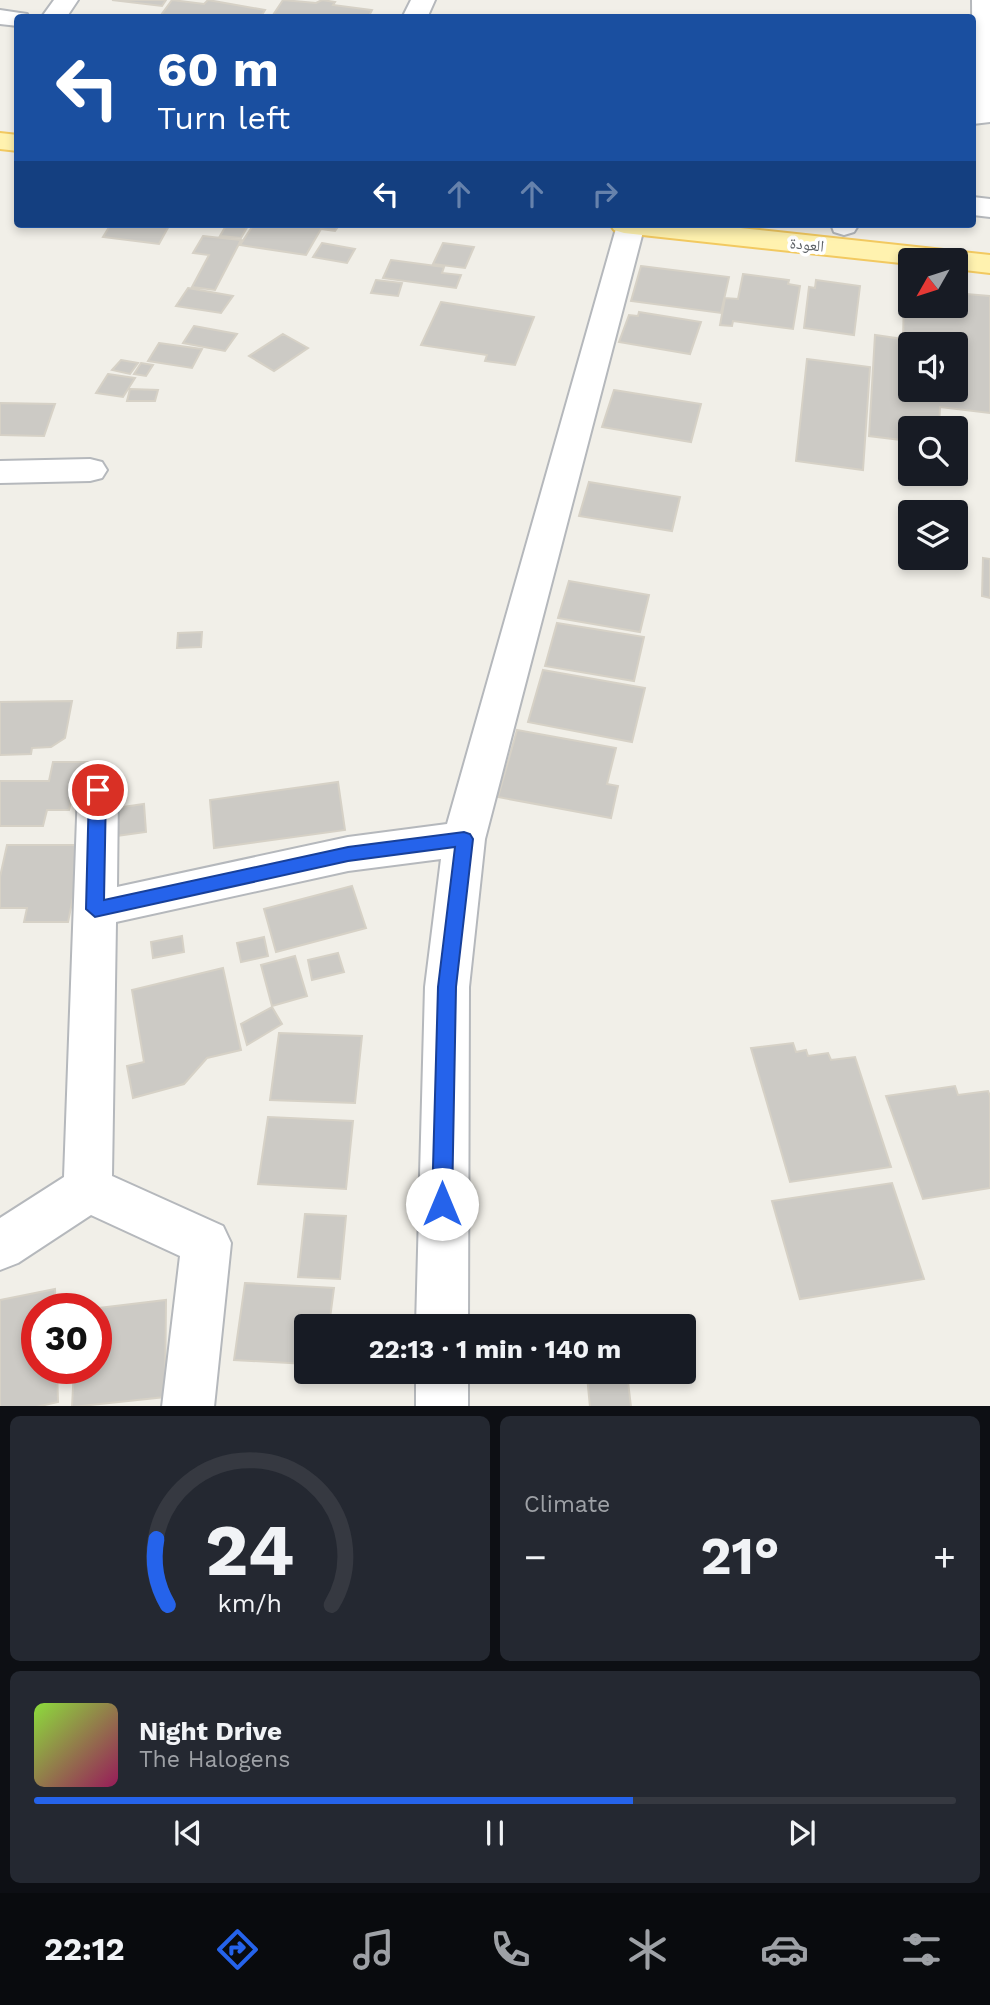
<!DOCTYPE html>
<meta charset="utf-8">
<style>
body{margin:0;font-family:"Work Sans","Noto Naskh Arabic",sans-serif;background:#242831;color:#f1f3f6;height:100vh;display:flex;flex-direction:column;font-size:26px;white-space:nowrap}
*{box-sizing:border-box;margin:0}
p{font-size:23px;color:#9ea1a6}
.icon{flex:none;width:38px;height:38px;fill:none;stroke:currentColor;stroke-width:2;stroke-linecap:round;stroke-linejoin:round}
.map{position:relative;height:1406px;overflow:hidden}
.details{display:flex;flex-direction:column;gap:10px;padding:10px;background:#0d0f14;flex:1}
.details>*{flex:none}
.top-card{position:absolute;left:14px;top:14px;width:962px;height:214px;border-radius:7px;box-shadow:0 4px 10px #0003;background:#1a4fa0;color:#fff;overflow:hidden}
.needle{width:46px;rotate:231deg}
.tools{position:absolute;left:898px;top:248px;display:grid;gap:14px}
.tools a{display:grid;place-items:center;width:70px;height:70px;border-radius:7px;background:#171b24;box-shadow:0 4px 10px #0003;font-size:35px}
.speed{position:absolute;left:21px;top:1293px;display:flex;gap:14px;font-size:35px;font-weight:700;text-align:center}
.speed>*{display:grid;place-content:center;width:91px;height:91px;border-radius:50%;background:#171b24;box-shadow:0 4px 10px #0003;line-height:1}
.speed .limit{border:10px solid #d22;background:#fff;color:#111}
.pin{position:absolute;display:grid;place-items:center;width:60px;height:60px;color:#fff;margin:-30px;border:4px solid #fff;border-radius:50%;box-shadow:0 2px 7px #0007}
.me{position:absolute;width:77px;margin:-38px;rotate:0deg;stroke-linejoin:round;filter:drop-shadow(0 0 5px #0008)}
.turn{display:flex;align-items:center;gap:24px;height:147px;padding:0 28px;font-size:32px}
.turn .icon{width:91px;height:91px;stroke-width:2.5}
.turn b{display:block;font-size:49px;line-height:60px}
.lanes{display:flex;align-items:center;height:66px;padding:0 28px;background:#0003;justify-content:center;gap:35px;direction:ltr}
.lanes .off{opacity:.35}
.big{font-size:52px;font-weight:700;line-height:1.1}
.details .tile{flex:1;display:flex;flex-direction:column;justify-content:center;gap:10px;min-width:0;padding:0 24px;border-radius:10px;background:#242831}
.details .dial{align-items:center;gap:0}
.dial svg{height:182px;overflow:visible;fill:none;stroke:#363941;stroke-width:7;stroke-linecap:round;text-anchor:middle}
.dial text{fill:#f1f3f6;stroke:none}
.song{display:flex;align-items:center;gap:21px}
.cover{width:84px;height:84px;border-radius:10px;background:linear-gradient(135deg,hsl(90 70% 55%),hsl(330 70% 35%))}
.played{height:7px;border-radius:4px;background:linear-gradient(90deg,#2563eb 65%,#363941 65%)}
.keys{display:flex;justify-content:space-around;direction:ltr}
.heat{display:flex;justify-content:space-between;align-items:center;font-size:38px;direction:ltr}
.details .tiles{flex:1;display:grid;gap:10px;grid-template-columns:1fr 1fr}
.tile:last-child{grid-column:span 2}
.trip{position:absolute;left:294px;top:1314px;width:402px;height:70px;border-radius:7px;background:#171b24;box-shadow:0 4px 10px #0003;font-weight:700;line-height:70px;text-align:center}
.dock{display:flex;height:112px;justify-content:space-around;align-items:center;background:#090b0e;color:#9ea1a6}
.dock .icon{width:49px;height:49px}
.dock .selected{color:#2563eb}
.dock b{font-size:32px;color:#f1f3f6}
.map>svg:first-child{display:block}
</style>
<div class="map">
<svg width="990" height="1407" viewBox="0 0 990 1407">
<rect width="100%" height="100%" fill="#f1efe8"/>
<path fill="#cccac5" stroke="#d6d1c6" stroke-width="2" fill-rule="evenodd" d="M112 0H166L162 6Z
M172 0 204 4 208 0 265 10 260 18 161 15Z
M283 0 316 3 322 0 335 2 333 5 372 10 368 18 273 15Z
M111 224H170L159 244 103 237Z
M227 224H249L241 238 220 236Z
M254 224H340L335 231 321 229 306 255 240 245Z
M203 236 241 240 215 290 192 287 209 255 193 253Z
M322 243 355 249 347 263 313 257Z
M443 243 474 247 465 268 433 264Z
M391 260 444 267 442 273 461 275 456 288 383 278Z
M641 266 729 277 721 313 631 301Z
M743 274 789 280 788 284 800 286 793 329 733 321 732 326 720 325 725 298 738 299Z
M376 280 402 283 398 296 371 293Z
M816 280 860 286 854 335 804 328 809 287 815 288Z
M188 288 233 296 221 313 176 306Z
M966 294 990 296V413L940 407 939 429H910V441L869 436 875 335 903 339 904 298 910 299V306H956L965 305ZM910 345H956V390H910Z
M441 302 534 317 515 365 485 361 487 355 421 345Z
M639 312 701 322 690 354 619 342 629 315 638 316Z
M194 326 237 334 225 351 183 343Z
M283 334 308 348 274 371 249 356Z
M159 343 202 349 192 368 148 361Z
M807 359 870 367 863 470 796 461Z
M121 360 138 363 130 374 112 370Z
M141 363 153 365 146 376 134 374Z
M108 374 135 378 123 397 96 393Z
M130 389 158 390 155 401H127Z
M614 390 701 404 691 442 602 427Z
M0 403 55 404 44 436 0 435Z
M589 482 680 497 672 531 579 516Z
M983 558 990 559V598L982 596Z
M569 581 649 595 640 632 558 618Z
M557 623 644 637 634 681 545 666Z
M202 632 201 647 177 648 178 633Z
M543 670 645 688 632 742 528 722Z
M72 701 65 738 51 747 32 748 31 754 0 755V702Z
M517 730 616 748 607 784 618 786 611 818 498 797Z
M53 762H92L87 789H74L69 810H47L43 826H0V781H49Z
M338 782 345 830 214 848 210 800Z
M144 804 146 832 116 836 115 808Z
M7 845H84L68 922H24L27 908H0V877Z
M352 886 366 928 276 952 264 909Z
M182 936 184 952 153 958 151 942Z
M264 937 268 956 241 962 237 943Z
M338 953 344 972 312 980 308 960Z
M295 956 307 996 272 1006 261 965Z
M223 968 241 1050 207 1058 184 1084 133 1098 127 1066 144 1062 132 990Z
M272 1007 282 1024 247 1045 241 1024Z
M279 1033 362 1036 355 1103 270 1100Z
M793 1043 796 1052 806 1050 808 1056 828 1053 831 1060 855 1057 891 1167 790 1182 751 1048Z
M955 1086 958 1095 988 1091 990 1096V1188L923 1199 886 1096Z
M268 1117 353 1121 346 1189 258 1184Z
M892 1183 924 1279 800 1299 772 1201Z
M305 1214 346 1216 340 1279 298 1277Z
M245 1283 334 1288 329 1326H306V1364L234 1360Z
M55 1289 56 1309H37V1368H57L58 1402 36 1407H0V1300Z
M166 1300 165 1397 72 1407 74 1368H96V1309H90Z
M627 1373 631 1407H590L587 1376Z"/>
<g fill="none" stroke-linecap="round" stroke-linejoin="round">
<g stroke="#b5b8bc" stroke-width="4">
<path id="minor" d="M54 0H78L66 18H41Z
M411 0H435L427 18H402Z
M972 0H990V122L973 124Z
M0 10 27 14 29 18H18V26L0 24Z
M973 197 990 199V217L973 215Z
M645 224 485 839 469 987 468 1326H416L425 987 441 859 348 871 116 922 112 1176 223 1226 231 1243 214 1407H162L180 1256 91 1215 18 1263 0 1270V1218L64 1177 78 790 84 779 98 774 112 779 118 790 117 887 348 837 447 824 617 225Z
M831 224H859L854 232 844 235 834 232Z
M90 459 102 462 107 470 102 478 90 481 0 483V461Z
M416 1372H468V1407H416Z"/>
</g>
<g stroke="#f2c960" stroke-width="4">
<path id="major" d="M0 133 18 135V151L0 149Z
M610 224H703L990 255V273L956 269V261H910V264L624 233 614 230Z"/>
</g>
<use href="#minor" fill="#fff" fill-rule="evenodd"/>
<use href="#major" fill="#fff2af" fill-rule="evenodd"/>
</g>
<path fill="#2563eb" stroke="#184099" stroke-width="2" d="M98 783 106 790 104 900 348 847 464 832 470 834 473 839 456 987 452 1204 449 1211 442 1213 435 1211 432 1204 438 987 455 847 348 861 95 917 86 909 89 790Z"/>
<g text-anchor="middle" stroke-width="7" stroke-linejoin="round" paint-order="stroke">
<g font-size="16" fill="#5f6368" stroke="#fff">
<text transform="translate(807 244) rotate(6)" y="6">العودة</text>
</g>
</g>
</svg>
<div class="tools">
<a><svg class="needle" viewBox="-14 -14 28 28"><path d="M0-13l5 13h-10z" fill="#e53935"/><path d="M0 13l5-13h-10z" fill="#9ea1a6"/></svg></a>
<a><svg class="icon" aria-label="sound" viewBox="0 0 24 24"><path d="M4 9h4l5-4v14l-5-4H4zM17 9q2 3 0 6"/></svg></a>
<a><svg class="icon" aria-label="search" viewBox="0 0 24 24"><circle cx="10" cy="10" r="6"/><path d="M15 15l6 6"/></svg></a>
<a><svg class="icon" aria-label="layers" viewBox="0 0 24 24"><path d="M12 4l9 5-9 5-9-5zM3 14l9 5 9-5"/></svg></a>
</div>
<div class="speed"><div class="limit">30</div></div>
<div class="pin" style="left:98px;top:790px;background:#d93025"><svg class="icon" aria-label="arrive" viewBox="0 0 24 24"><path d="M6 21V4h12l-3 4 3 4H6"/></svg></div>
<svg class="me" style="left:442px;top:1204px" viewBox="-20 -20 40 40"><circle r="19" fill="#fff"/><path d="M0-13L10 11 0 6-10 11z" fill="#2563eb"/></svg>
<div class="trip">22:13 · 1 min · 140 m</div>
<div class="top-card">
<div class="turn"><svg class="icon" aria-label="left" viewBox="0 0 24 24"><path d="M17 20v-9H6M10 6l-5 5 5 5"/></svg><div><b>60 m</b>Turn left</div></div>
<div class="lanes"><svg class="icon" aria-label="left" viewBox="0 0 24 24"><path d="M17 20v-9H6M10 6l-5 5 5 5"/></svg><svg class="icon off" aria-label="ahead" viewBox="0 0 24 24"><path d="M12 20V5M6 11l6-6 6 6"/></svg><svg class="icon off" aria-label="ahead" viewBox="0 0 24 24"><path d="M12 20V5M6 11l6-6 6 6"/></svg><svg class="icon off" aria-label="right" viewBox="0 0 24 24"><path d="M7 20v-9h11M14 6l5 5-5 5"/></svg></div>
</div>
</div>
<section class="details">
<div class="tiles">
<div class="tile dial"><svg viewBox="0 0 100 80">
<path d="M14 69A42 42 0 1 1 86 69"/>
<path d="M14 69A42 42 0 0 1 9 40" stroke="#2563eb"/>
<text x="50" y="56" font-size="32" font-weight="700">24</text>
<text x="50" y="72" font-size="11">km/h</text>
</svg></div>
<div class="tile"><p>Climate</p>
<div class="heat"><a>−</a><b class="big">21°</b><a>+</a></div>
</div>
<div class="tile">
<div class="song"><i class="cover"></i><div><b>Night Drive</b><p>The Halogens</p></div></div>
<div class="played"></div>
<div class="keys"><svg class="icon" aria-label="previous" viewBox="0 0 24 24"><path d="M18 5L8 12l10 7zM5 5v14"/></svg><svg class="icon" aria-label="pause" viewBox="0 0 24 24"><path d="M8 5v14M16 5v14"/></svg><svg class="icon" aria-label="next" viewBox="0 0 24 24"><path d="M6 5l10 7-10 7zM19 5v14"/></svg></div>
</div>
</div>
</section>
<nav class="dock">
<b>22:12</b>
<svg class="icon selected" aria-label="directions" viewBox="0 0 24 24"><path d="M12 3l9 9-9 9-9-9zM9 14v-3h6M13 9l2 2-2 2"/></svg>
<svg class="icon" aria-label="music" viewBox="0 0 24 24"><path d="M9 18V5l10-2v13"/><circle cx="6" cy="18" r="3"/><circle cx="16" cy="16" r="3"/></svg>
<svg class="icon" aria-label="phone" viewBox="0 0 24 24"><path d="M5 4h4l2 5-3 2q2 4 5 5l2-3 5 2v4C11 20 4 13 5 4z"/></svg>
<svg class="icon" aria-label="climate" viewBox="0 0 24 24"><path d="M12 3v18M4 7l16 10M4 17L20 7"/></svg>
<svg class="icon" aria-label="car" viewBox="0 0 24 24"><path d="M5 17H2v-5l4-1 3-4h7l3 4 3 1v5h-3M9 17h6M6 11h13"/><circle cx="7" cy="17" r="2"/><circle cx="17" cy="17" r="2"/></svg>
<svg class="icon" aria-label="filters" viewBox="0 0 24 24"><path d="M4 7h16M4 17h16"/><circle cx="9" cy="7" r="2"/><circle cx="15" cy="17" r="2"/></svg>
</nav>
